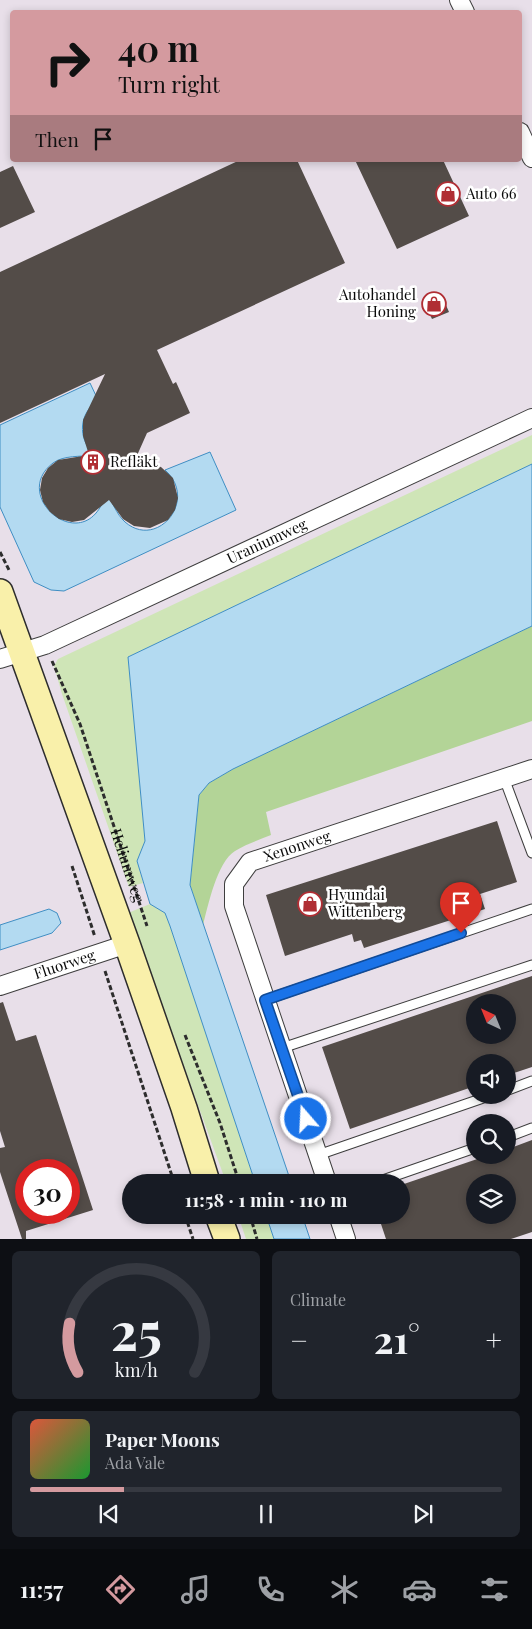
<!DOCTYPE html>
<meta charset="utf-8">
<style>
body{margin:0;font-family:"Playfair Display",serif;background:#20242c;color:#f1f3f6;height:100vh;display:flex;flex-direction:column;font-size:19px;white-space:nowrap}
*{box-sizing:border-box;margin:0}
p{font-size:16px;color:#9ea1a6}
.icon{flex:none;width:28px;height:28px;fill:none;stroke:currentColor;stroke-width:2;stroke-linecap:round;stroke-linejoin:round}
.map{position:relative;height:1239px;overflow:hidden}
.side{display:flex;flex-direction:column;gap:12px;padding:12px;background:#0d0f14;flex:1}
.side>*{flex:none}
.top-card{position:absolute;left:10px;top:10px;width:512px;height:152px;border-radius:5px;box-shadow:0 2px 8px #0003;background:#d49a9f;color:#111;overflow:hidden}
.needle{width:32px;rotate:317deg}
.buttons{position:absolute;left:466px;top:994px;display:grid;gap:10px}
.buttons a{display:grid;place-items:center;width:50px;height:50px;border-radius:50%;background:#171b24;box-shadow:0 2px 8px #0003;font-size:25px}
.speed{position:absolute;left:15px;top:1159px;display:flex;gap:10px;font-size:25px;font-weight:700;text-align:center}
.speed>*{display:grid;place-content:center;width:65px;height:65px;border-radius:50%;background:#171b24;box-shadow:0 2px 8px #0003;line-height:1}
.speed .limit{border:8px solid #d22;background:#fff;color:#111}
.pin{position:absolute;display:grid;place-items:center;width:42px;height:42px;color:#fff;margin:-51px -21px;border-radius:50% 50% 50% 0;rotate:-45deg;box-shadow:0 0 5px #0007}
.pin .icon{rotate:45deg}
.me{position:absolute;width:55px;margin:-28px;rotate:341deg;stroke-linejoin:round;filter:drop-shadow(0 0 4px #0008)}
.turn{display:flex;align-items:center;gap:18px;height:105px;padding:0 25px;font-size:22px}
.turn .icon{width:65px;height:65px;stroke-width:2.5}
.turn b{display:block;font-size:35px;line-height:42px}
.then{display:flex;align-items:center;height:48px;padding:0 25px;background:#0003;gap:10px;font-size:19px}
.big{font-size:38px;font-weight:700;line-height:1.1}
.side .card{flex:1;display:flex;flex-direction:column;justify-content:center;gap:8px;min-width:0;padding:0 18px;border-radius:8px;background:#20242c}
.side .dial{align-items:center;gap:0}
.dial svg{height:130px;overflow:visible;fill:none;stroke:#363941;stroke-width:7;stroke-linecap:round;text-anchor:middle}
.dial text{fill:#f1f3f6;stroke:none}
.song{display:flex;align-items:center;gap:15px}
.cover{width:60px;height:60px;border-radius:8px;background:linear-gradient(135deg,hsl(10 70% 55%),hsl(130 70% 35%))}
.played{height:5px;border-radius:2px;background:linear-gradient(90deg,#d49a9f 20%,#363941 20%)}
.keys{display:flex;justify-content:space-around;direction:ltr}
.heat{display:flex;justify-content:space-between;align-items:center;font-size:28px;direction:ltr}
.side .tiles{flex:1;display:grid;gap:12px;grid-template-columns:1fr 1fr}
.card:last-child{grid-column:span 2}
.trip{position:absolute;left:122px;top:1174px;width:288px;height:50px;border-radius:25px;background:#171b24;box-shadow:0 2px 8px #0003;font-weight:700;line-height:50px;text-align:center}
.dock{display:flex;height:80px;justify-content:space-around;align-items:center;background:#090b0e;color:#9ea1a6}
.dock .icon{width:35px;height:35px}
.dock .on{color:#d49a9f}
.dock b{font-size:22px;color:#f1f3f6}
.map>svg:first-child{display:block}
</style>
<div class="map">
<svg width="532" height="1239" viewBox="0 0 532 1239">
<rect width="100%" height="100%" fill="#fefaea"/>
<path fill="#e8dfe9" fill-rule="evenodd" d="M0 0H532V1239H0ZM12 12H520V160H12ZM475 1002H508V1035H475ZM475 1062H508V1095H475ZM475 1122H508V1155H475ZM26 1170H69V1212H26ZM131 1182H401V1215H131ZM475 1182H508V1215H475Z"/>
<path fill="#cfe5b7" d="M532 435V464L128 657 145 841 137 861 143 883 129 887 62 694 54 666 58 659Z
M150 904 165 913 170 926 255 1182H226L128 913Z
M238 1215H266L274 1239H246Z"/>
<path fill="#b3d497" d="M532 626V721L266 812 271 835C259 840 246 844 235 851 217 862 208 906 203 925L190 885 199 795 209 783 233 769Z"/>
<path fill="#b3daf1" stroke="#3f8ec3" d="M90 383 98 400C79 414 77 437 94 455 80 457 64 455 53 463 8 497 87 561 106 493 113 502 116 514 125 522 157 550 199 500 165 470L210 452 236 510 64 591 51 590 34 582 0 507V425Z
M532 464V626L233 769 209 783 199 795 190 885 291 1182H255L170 926 165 913 150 904 137 861 145 841 128 657Z
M49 909 57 913 61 923 52 933 0 950V925Z
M266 1215H302L310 1239H274Z"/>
<path fill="#534c48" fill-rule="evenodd" d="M240 160H297L345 263 157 350 173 384 176 382 190 413 147 433 135 460 161 467 173 478 178 498 175 510 168 520 150 528 134 526 123 519 109 500 84 520 72 522 59 519 50 512 43 502 40 490 42 478 48 468 58 460 89 455 83 436V420L105 374 0 423V272Z
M355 160H443L469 216 397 249Z
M13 166 35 212 0 228V172Z
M441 294 449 312 432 319 424 302Z
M497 821 517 882 480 894 485 909 364 948 361 940 354 942 352 934 285 956 266 895Z
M532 976V1067L508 1075V1062H475V1086L350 1129 322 1047ZM475 1002H508V1035H475Z
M3 1002 16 1041 36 1035 93 1210 26 1231V1239H22L0 1172V1148L5 1147 0 1131V1003ZM26 1170H69V1212H26Z
M532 1140V1232L511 1239H386L378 1215H401V1185L489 1155H508V1149ZM475 1182H508V1215H475Z"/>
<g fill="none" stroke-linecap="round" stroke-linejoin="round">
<g stroke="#3e3e3e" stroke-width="11">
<path id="lane" d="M504 778 532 853
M265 1000 532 909
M282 1048 532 965
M508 1090 532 1081
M508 1137 532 1128
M318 1155 492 1095
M377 1182 475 1148"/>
</g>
<g stroke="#3e3e3e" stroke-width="20">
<g id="street">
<path d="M459 0 465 12"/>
<path d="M520 132 532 158"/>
<path id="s2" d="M0 659 45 645 532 418"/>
<path id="s3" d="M0 986 127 944"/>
<path id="s4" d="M327 1182 234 906V884L250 862 532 769"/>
<path d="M338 1215 346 1239"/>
</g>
</g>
<g stroke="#2d2d2d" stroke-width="28">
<path id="secondary" d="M0 592 127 944 184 1108 207 1182
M218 1215 227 1239"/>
</g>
<g stroke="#2d2d2d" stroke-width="3" stroke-dasharray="5 2.5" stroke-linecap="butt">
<path d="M0 552 10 572"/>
<path id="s1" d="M52 661 80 724 147 926"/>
<path d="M72 866 95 937"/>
<path d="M105 971 174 1182"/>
<path d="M185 1035 220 1123 239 1182"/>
<path d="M185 1215 193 1239"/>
<path d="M250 1215 257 1239"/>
</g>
<use href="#lane" stroke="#fff" stroke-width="9"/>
<use href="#street" stroke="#fff" stroke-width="18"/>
<use href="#secondary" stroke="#f9f0aa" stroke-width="25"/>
</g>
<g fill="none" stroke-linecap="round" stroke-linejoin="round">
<g stroke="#114b97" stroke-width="12">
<path id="route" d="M306 1119 265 1000 461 933"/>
</g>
<use href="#route" stroke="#1a73e8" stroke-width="9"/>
</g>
<defs>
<g id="shop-ring" transform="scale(1.25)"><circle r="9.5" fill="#fff" stroke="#b02e34" stroke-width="1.5"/><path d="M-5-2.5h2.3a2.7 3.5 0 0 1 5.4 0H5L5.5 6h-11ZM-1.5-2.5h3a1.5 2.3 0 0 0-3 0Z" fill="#b02e34"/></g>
<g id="building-ring" transform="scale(1.25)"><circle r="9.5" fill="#fff" stroke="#b02e34" stroke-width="1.5"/><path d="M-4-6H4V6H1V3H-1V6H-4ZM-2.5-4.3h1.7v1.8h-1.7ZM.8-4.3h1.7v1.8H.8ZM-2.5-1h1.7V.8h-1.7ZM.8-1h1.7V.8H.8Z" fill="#b02e34"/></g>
</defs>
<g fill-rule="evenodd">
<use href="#shop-ring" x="448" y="194"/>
<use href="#shop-ring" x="434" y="304"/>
<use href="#building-ring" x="93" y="462"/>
<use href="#shop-ring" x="310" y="904"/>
</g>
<g text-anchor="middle" stroke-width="5" stroke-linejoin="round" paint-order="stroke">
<g font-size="15" fill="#0b0b0b" stroke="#fff" text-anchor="start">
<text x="466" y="199">Auto 66</text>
<text x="416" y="300" text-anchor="end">Autohandel<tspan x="416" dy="17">Honing</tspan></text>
<text x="110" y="467">Refläkt</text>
<text x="328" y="900">Hyundai<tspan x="328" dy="17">Wittenberg</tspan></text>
</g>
<g font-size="15" fill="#0b0b0b" stroke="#fff">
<text dy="5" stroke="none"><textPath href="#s2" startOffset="292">Uraniumweg</textPath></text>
<text dy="5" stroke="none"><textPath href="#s4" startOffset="390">Xenonweg</textPath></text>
<text dy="5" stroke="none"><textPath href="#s1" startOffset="218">Heliumweg</textPath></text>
<text dy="5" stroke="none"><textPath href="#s3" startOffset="68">Fluorweg</textPath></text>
</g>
</g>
</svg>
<div class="buttons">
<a><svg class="needle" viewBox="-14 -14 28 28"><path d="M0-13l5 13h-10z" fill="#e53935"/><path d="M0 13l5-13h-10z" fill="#9ea1a6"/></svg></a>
<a><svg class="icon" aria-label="sound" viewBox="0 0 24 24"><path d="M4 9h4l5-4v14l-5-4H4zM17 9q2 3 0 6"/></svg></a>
<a><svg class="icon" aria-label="search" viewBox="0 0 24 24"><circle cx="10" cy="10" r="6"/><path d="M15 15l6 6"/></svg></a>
<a><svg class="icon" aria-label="layers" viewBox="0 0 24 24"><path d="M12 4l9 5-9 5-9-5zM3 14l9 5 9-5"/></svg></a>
</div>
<div class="speed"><div class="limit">30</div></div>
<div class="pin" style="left:461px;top:933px;background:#d93025"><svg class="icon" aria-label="arrive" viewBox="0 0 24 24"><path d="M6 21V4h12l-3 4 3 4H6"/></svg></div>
<svg class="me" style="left:306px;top:1119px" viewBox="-20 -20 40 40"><circle r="17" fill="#1a73e8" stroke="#fff" stroke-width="3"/><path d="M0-11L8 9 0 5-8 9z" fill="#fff"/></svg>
<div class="trip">11:58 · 1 min · 110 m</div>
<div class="top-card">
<div class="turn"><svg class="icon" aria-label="right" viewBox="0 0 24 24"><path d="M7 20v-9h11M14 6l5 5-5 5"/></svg><div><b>40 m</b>Turn right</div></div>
<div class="then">Then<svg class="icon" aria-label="arrive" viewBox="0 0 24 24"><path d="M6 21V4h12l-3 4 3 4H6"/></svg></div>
</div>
</div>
<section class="side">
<div class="tiles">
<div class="card dial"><svg viewBox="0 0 100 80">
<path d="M14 69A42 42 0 1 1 86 69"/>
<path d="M14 69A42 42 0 0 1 9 39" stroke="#d49a9f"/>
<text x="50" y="56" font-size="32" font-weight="700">25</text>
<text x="50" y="72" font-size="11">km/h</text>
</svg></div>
<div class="card"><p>Climate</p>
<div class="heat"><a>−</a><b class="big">21°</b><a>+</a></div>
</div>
<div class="card">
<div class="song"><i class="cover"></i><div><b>Paper Moons</b><p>Ada Vale</p></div></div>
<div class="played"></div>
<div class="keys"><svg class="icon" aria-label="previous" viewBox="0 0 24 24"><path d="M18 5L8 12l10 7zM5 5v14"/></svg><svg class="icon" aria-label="pause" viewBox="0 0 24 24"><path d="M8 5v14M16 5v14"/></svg><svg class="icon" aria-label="next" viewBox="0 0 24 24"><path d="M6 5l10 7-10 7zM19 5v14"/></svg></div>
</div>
</div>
</section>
<nav class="dock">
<b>11:57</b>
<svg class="icon on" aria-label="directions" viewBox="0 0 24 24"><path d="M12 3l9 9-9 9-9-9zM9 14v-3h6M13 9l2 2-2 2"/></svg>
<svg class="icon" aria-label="music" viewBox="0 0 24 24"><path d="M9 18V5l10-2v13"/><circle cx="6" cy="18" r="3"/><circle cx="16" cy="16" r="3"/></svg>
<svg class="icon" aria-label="phone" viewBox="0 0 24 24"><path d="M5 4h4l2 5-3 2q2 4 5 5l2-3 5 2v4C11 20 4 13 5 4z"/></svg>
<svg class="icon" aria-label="climate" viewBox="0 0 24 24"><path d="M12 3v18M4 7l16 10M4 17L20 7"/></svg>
<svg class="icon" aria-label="car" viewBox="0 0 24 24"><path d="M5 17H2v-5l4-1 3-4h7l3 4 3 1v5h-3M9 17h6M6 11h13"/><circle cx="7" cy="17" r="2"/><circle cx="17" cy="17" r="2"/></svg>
<svg class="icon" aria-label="filters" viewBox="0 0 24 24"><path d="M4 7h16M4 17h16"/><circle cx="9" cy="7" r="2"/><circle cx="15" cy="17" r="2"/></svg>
</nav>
